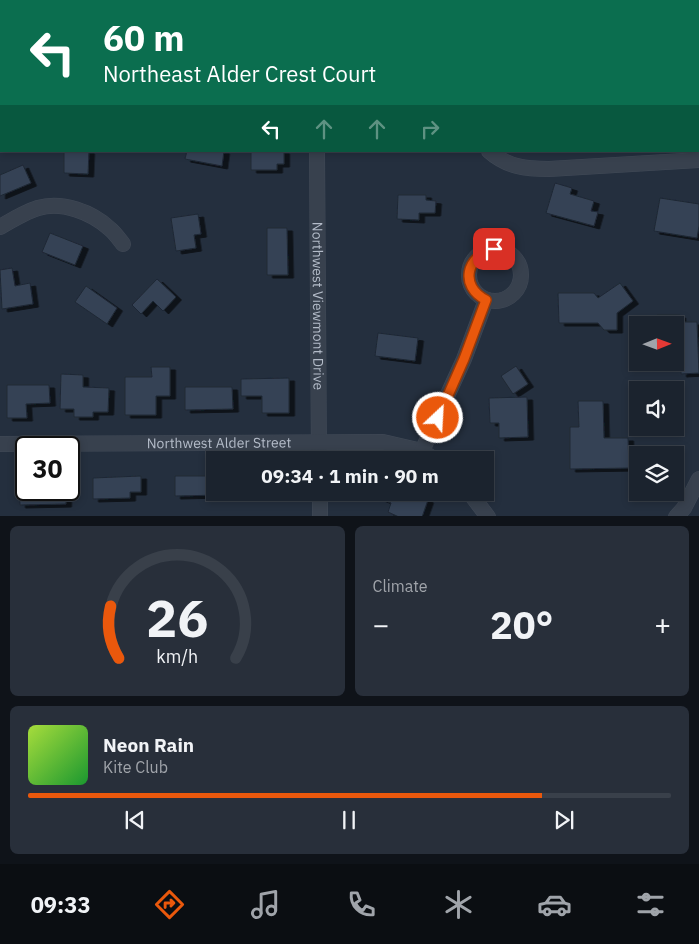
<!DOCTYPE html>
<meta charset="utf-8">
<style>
body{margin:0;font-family:"IBM Plex Sans",sans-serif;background:#282f3a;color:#f1f3f6;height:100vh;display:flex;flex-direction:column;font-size:19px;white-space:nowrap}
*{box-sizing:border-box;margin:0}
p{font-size:16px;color:#a0a4aa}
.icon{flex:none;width:28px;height:28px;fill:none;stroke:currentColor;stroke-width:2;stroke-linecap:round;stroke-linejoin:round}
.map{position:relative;height:516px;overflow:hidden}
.sheet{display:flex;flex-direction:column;gap:10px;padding:10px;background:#0f1319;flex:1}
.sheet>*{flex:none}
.guide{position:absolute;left:0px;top:0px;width:700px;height:152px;box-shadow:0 2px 8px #0003,0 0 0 1px #39404a;background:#0b6e4f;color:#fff;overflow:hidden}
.needle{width:32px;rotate:89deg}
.buttons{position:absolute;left:629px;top:316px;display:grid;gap:10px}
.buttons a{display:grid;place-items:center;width:55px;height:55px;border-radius:0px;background:#1b232e;box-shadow:0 2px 8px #0003,0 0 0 1px #39404a;font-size:25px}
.speed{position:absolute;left:15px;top:436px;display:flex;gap:10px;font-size:25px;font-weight:700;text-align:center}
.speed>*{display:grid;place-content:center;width:65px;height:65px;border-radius:50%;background:#1b232e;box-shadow:0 2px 8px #0003,0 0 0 1px #39404a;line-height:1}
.speed .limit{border:2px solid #111;border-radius:8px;background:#fff;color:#111}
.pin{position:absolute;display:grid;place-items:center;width:42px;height:42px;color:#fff;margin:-21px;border-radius:10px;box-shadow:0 2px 8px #0006}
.me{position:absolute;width:55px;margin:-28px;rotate:25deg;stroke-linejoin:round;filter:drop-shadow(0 0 4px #0008)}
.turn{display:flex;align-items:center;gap:18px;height:105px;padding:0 20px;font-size:22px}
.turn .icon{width:65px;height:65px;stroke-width:2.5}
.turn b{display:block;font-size:35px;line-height:42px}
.lanes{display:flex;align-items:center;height:48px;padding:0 20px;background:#0003;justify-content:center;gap:25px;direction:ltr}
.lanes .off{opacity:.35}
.big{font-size:38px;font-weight:800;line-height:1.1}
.sheet .tile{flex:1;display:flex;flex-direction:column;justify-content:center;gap:8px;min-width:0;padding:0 18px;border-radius:8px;background:#282f3a}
.sheet .dial{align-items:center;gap:0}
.dial svg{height:130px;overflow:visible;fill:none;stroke:#39404a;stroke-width:7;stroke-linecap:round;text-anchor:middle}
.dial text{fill:#f1f3f6;stroke:none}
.song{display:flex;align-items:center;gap:15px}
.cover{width:60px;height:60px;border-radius:8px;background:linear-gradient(135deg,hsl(80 70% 55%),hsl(130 70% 35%))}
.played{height:5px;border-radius:2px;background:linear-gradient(90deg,#ea580c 80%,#39404a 80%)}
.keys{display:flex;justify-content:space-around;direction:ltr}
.heat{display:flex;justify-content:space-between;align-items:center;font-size:28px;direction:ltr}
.sheet .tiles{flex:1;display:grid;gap:10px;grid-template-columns:1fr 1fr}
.tile:last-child{grid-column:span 2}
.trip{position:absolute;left:206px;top:451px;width:288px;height:50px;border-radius:0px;background:#1b232e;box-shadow:0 2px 8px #0003,0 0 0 1px #39404a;font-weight:800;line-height:50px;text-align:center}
.menu{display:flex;height:80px;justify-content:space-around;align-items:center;background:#0b0e12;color:#a0a4aa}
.menu .icon{width:35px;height:35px}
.menu .selected{color:#ea580c}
.menu b{font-size:22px;color:#f1f3f6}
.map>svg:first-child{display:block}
</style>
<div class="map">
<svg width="699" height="517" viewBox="0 0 699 517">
<defs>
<filter id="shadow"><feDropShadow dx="5.5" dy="3" stdDeviation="0" flood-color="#0009"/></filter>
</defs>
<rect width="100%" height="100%" fill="#242f3e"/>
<path fill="#263c3f" d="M327 0H699V116V1Z"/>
<path fill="#364354" stroke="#1f2835" filter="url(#shadow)" d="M64 151H89L88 174 64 173Z
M187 151H224L222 166 185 159Z
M251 151H284V164H277V170H251Z
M23 165 31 183 0 196V175Z
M555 183 572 188 570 194 594 201 591 211 598 212 594 226 546 213Z
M398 195H426V200L436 201 435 213H419V220L397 219Z
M660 198 699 204V226L697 238 654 231Z
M198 214 201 234 194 235 196 248 176 251 171 218Z
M267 228H287L288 275H267Z
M50 233 83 246 75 265 42 252Z
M12 268 15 286 30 283 33 304 2 309 0 270Z
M157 279 176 297 163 311 153 301 141 314 132 305Z
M620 283 633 301 617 313V330H604L598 323H559L558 293H594L598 298Z
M86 286 117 308 107 324 75 302Z
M657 315H680L681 338H675V325H657Z
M680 322H697L699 373 681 374Z
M378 333 418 338 415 361 375 356Z
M516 366 528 384 513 394 501 376Z
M151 367H170V396H156V415H125V377H152Z
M61 374 83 375V387L109 388 108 412H93V417H74V409H60Z
M289 378V413H262V396H241V379Z
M7 385H49L50 403 26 404 27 418H7Z
M185 387H232L233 409 185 410Z
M527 397 528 437 499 438V423H490L489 398Z
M578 401H603L604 438H628L629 468 570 469V427H579Z
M26 474V490H66V504L20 505 19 475Z
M141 476V492H130V498L93 499V478Z
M175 476H215V492H220V495L175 496Z
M240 492H288V495L241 496Z
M375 492H408L428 500 422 517H399L388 512 391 503 374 496Z"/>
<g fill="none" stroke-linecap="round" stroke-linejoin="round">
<g stroke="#414a57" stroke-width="16">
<g id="minor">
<path d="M314 0V1"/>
<path d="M0 101H1"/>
<path id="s1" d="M317 151 319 460"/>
<path d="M489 151C507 167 526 169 549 169L699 160"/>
<path d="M0 227C12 220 25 212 38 208 62 201 92 212 110 229 115 233 119 239 123 244"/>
<circle cx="495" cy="275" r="26"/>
<path id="s2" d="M0 444 383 442 422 451 435 460"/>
<path d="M422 451 464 359 486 300"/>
<path d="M320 492V517"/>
<path d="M469 492 488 517"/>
<path d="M676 517 684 508 699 479"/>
</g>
</g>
<use href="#minor" stroke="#38414e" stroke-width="15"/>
</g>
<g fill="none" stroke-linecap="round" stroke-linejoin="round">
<g stroke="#983908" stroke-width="12">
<path id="route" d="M438 418 464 359 486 300C459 286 466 256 494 249"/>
</g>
<use href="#route" stroke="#ea580c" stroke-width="9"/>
</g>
<g text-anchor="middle" stroke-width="5" stroke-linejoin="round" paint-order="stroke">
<g font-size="14" fill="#b4bcc9" stroke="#1d2633">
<text dy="5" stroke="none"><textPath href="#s1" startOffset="155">Northwest Viewmont Drive</textPath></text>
<text dy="5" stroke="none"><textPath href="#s2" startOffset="219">Northwest Alder Street</textPath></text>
</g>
</g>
</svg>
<div class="buttons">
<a><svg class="needle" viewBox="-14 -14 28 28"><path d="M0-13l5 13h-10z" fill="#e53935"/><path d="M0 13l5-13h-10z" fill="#a0a4aa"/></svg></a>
<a><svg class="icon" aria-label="sound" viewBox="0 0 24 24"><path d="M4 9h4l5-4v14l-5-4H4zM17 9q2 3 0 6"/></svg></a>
<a><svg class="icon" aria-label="layers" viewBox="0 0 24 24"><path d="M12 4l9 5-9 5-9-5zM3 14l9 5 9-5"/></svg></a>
</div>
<div class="speed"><div class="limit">30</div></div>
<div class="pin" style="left:494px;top:249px;background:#d93025"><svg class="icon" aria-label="arrive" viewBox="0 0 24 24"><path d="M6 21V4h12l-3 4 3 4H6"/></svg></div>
<svg class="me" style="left:438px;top:418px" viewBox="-20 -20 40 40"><circle r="17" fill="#ea580c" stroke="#fff" stroke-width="3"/><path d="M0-11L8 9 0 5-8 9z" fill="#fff"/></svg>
<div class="trip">09:34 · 1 min · 90 m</div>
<div class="guide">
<div class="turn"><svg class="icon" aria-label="left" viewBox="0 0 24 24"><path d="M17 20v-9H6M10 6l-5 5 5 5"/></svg><div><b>60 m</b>Northeast Alder Crest Court</div></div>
<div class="lanes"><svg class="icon" aria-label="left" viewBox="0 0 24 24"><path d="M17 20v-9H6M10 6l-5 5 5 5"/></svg><svg class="icon off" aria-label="ahead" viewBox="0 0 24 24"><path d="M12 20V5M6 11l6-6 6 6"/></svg><svg class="icon off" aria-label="ahead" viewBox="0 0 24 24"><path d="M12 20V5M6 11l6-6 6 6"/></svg><svg class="icon off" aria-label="right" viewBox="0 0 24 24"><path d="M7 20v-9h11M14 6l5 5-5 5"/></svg></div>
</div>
</div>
<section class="sheet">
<div class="tiles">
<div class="tile dial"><svg viewBox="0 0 100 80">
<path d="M14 69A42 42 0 1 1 86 69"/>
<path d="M14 69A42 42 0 0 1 9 37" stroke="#ea580c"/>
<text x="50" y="56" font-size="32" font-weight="700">26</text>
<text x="50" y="72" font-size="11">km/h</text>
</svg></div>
<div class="tile"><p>Climate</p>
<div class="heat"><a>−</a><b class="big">20°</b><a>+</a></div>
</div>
<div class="tile">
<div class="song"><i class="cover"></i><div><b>Neon Rain</b><p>Kite Club</p></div></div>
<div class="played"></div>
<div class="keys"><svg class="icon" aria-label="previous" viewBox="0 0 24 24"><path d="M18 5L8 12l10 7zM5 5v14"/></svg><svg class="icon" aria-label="pause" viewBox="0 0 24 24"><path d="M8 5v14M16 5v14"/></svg><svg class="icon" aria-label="next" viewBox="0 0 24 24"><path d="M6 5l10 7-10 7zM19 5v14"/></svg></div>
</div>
</div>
</section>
<nav class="menu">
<b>09:33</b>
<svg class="icon selected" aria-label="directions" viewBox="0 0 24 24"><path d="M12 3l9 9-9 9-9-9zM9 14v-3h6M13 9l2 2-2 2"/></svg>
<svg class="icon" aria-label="music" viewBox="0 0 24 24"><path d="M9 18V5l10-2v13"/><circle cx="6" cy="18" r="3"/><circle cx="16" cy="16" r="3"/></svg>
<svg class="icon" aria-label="phone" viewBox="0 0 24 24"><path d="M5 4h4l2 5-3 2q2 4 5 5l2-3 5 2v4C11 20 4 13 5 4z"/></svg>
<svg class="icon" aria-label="climate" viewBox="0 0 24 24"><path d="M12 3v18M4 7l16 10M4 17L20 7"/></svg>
<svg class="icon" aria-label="car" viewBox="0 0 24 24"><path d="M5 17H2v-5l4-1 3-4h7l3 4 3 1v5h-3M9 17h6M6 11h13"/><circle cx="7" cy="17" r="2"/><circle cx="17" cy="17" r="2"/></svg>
<svg class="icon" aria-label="filters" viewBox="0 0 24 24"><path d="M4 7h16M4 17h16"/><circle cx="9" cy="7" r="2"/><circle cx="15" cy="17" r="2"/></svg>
</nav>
